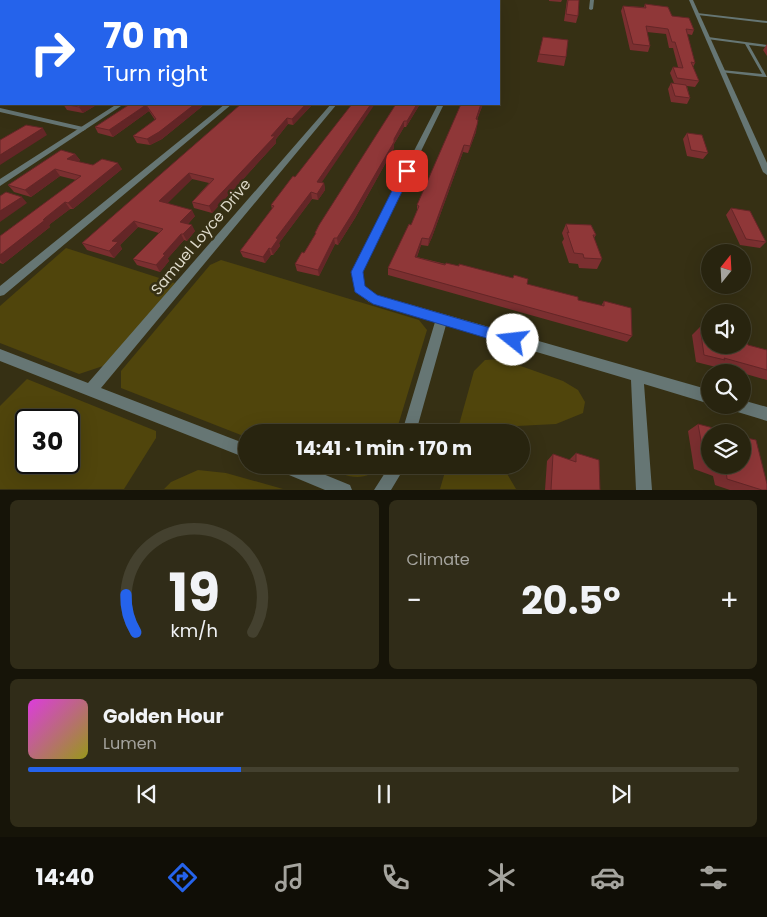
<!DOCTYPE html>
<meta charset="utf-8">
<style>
body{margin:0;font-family:Poppins,sans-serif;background:#302c18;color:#f1f3f6;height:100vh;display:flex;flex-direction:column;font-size:19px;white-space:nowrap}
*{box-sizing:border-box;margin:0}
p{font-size:16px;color:#a5a49e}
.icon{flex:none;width:28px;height:28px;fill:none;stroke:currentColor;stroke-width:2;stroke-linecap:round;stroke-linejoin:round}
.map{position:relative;height:490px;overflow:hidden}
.details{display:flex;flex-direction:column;gap:10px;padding:10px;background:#161408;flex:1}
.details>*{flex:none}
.top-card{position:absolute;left:0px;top:0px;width:500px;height:105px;box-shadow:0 5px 20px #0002,0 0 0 1px #44412f;background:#2563eb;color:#fff;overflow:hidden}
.needle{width:32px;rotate:18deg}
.fabs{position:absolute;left:701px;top:244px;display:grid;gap:10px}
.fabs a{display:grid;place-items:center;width:50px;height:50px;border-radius:50%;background:#28240f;box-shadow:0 5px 20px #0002,0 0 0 1px #44412f;font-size:25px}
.speed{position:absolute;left:15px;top:409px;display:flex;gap:10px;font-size:25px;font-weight:700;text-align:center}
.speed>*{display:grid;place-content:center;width:65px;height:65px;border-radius:50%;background:#28240f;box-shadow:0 5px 20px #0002,0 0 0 1px #44412f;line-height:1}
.speed .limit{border:2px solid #111;border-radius:8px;background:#fff;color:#111}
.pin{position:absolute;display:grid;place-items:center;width:42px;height:42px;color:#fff;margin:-21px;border-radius:10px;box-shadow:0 2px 8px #0006}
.me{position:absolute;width:55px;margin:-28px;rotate:286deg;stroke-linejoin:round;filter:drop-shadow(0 0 4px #0008)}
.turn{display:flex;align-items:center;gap:18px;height:105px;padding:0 20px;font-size:22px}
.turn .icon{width:65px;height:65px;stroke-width:2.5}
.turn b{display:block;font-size:35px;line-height:42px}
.big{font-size:38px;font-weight:700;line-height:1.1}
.details .card{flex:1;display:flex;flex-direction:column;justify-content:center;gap:8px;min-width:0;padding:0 18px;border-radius:8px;background:#302c18}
.details .dial{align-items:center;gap:0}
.dial svg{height:130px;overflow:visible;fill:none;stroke:#44412f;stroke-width:7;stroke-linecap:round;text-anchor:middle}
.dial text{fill:#f1f3f6;stroke:none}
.song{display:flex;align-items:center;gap:15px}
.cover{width:60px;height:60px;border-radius:8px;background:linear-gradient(135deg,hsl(300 70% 55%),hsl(60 70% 35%))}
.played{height:5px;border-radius:2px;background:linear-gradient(90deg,#2563eb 30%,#44412f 30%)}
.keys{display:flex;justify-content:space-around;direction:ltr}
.heat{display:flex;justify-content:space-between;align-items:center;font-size:28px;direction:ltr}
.details .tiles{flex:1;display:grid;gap:10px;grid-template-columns:1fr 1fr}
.card:last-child{grid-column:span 2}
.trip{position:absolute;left:238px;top:424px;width:292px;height:50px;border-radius:25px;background:#28240f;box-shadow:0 5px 20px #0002,0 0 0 1px #44412f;font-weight:700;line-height:50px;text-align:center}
.tab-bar{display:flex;height:80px;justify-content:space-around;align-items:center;background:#100e06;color:#a5a49e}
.tab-bar .icon{width:35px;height:35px}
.tab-bar .selected{color:#2563eb}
.tab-bar b{font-size:22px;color:#f1f3f6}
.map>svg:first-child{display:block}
</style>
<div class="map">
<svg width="767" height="490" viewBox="0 0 767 490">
<rect width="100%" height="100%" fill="#363014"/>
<path fill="#50450c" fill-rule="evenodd" d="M66 248 175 283 106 365 79 374 0 343V306Z
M221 260 419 320 427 330 396 432H246V437L121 388V371L210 265Z
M501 359 563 381 578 390 585 402 583 413 556 424 517 426 514 432H457L474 371 485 360Z
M27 379 156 431V438L124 489H0V406ZM26 420H69V462H26Z
M320 465H383C361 486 345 475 320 465Z
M447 465H506V472L516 489H440Z
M198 470 226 473 283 489H164L171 482Z"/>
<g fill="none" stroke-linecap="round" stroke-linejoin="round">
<path fill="#667674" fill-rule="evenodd" d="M697 13 767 21V23L698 15Z
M708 37 767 45V47L749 45 767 77H765L720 72V71L722 70 762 74 745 44 707 39 706 38Z
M0 108 83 127 86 129 83 131 0 112Z"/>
<path fill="#667674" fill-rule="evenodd" d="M590 0H594L593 9 591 10 589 9Z
M1 48V52L0 53V49Z
M117 104H124L0 186V179Z
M225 104H232L4 295 0 296V286Z
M331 104H337L101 388 246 444V458L0 361V349L88 383Z
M438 104H444L362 272 364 286 377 295 710 390V404L644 384 652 490H636L631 380 446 325 416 432H402L435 322 369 302 355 291 352 272Z
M742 400 767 407V421L731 410 729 405H742Z
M275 465H301L350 485 352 490H325L277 470Z
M390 465H406L391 490H374Z"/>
<path fill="#667674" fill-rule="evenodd" d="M689 0H693L767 163V175L763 172Z"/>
</g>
<path fill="#7b2f30" d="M549 0H562L561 2 549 1Z
M567 0H579L578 16 576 23 564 21Z
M645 4 672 16 694 30 692 35 687 34 695 63 693 67 699 81 695 87 687 86 690 98 687 104 671 102 668 89 671 83H674L670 73 673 67H678L673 48H669L666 34 647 32 650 46 648 52 630 50 621 11 623 6 644 7Z
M543 37 566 57 564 66 537 62Z
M767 44V56L763 50Z
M63 104H98L83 113 67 110Z
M130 104H205L162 139 150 145 137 143 133 136 155 120 149 111 113 137 98 133 95 127Z
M241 104H313L293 125 288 124 276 139V143L212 213 194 208 192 202 209 183 192 179 167 203 195 216 188 224 195 231 187 241 184 240 168 258V259L169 261 160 272 137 265 133 259 159 233 138 227 120 245 122 249 114 258 87 250 82 243Z
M396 104H420L406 127H404L394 144V148L355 218 338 245 335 244 319 276 297 271 295 264 304 253 315 235V233Z
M483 104 477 120 476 132 468 153 463 152 432 237 428 246 421 245 417 257 527 284 578 300 601 306 604 301 632 336 627 342 388 275V268L411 225 417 211V205Z
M687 133 708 153 703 159 687 156 683 139Z
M75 154 80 160 78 162 93 165 122 169 73 209H70L50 224 49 226 50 227 3 264 0 263V236L76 180 60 176 31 197 14 192 8 185Z
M295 177 324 183 325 190 318 200 312 199 279 243 280 246 273 255H271L265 263 243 257 240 251 272 209 271 205Z
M731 208 766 242 760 248 740 245 726 215Z
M566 224 596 235 594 238 602 259 597 269 579 268 578 264 569 263 562 242 564 239 562 233Z
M700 327 748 345 767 350V380L718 366 716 367 696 362 692 335Z
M698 424 710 432V465H742L767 490H730L715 485 713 476 694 469 688 431Z
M576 453 600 490H545L547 461 553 454 569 460Z"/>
<path fill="#642627" d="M84 104H98L83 113 79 107Z
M195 104H205L162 139 150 145 147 139Z
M306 104H313L293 125 292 119Z
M371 104H375L318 188 317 182Z
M417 104H420L406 127 407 121Z
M481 104H483L474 126 476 119Z
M146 105 149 111 113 137 109 130Z
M287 118 288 124 276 139V143L212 213 209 206Z
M404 121V127L394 144V148L355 218 338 245 337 238Z
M477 125 476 132 468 153 470 146Z
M43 128 47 135 0 165V155Z
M464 145 463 152 432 237 428 246 429 239Z
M75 154 80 160 72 166 67 159Z
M118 163 122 169 73 209 68 203Z
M55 169 60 176 31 197 25 190Z
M189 173 192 179 163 208 159 201Z
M324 183 325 190 318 200 317 194Z
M311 192 312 199 279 243 280 246 273 255 271 249 276 238Z
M22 197 27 203 0 222V211Z
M65 202 70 209 50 224 49 226 50 227 3 264 0 260V255Z
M192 210 195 216 184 228 180 222Z
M134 221 138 227 120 245 122 249 114 258 109 251 112 241Z
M192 225 195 231 187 241 183 234Z
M181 234 184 240 168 258V259L169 261 160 272 156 265 165 252Z
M334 238 335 244 319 276 318 270Z
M422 238 421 245 414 264 415 257Z
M269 248 271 255 265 263 263 257Z"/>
<path fill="#8f3738" stroke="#642627" d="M568 0H579L578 16 566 14Z
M645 4 668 7 672 16 689 18 694 30 686 29 695 63 691 62 699 81 677 78 673 67 683 68 675 42H672L668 29 646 26 650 46 633 44 623 6 646 8Z
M543 37 568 40 566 57 539 54Z
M671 83 686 85 690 98 675 96Z
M63 104H84L79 107Z
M130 104H195L159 132 147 139 133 136 156 119 146 105 109 130 95 127Z
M241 104H306L292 119 287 118 271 136H275L209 206 192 202 214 179 189 173 159 201 192 210 180 222 192 225 183 234H181L165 252 163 254 165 255 156 265 133 259 163 229 134 221 112 241 118 242 109 251 82 243Z
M352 104H371L317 182 324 183 317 194 311 192 276 238 278 239 271 249 269 248 263 257 240 251 274 206 271 205 293 176 295 177Z
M396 104H417L407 121H404L394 139V142L354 211 337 238H334L318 270 295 264 302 252 304 253 316 233H315L319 225Z
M461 104H481L476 119 478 120 477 125 470 146 464 145 433 230 429 239 422 238 415 257 445 265 446 263 459 266V264L513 278 514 275 528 279 527 284 578 297V300L604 306V301L631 308 632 336 388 268 409 224 411 225 419 206 417 205Z
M26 125 43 128 0 155V140Z
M687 133 702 135 708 153 691 150Z
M61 150 75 154 67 159 93 165 102 159 118 163 68 203 65 202 45 218 43 220H45L0 255V236L81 176 55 169 25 190 8 185Z
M6 192 22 197 0 211V196Z
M731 208 750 211 766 242 746 239Z
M566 224 591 225 596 235H593L602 259 584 258 583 254 574 253 567 232 569 233Z
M700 327 710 330V345H742V341L747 342 748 345 767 350V370L724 358 725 360 704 355Z
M698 424 729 432H710V464L705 463Z
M742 437 756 440 767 484V490H762L727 479 726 469 712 465H742Z
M576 453 599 460 600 490H551L553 454 576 462Z"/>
<path fill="#2563eb" stroke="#184099" d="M407 168 412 171 363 272 365 286 377 295 518 336 520 340 518 344 513 346 373 304 355 292 351 272 402 171Z"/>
<g text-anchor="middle" stroke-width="5" stroke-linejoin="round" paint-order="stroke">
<g font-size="15" fill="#ddd9c9" stroke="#363014">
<text transform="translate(201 237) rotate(-50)" y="5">Samuel Loyce Drive</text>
</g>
</g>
</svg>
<div class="fabs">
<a><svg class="needle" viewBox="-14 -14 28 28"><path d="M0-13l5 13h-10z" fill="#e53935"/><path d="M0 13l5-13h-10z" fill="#a5a49e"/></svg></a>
<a><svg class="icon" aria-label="sound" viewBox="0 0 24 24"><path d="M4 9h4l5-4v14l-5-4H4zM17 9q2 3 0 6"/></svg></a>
<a><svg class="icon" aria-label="search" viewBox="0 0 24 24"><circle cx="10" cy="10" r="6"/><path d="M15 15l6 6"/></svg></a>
<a><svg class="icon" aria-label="layers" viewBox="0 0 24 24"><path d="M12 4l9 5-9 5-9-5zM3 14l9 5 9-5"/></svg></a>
</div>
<div class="speed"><div class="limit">30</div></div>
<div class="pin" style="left:407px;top:171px;background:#d93025"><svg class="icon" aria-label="arrive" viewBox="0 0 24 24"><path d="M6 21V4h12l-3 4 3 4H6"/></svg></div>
<svg class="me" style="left:513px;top:340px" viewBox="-20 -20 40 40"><circle r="19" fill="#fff"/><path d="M0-13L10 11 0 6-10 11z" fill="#2563eb"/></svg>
<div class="trip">14:41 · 1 min · 170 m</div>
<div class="top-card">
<div class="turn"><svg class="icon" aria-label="right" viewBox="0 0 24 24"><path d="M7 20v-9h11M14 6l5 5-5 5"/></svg><div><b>70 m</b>Turn right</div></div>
</div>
</div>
<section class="details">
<div class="tiles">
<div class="card dial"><svg viewBox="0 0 100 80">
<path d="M14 69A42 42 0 1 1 86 69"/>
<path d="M14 69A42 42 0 0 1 8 46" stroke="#2563eb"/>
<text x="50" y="56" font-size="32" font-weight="700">19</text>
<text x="50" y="72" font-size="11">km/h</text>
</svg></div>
<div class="card"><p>Climate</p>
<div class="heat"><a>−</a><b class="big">20.5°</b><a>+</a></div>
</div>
<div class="card">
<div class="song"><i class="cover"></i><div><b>Golden Hour</b><p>Lumen</p></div></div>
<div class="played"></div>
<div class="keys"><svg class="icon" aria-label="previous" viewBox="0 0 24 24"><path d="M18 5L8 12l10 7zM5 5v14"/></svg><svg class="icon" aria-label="pause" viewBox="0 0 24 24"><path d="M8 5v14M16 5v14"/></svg><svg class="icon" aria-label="next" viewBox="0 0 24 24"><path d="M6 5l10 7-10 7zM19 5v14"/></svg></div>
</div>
</div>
</section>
<nav class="tab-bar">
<b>14:40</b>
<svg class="icon selected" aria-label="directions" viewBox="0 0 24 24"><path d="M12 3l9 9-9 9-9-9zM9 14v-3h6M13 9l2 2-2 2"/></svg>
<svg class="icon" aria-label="music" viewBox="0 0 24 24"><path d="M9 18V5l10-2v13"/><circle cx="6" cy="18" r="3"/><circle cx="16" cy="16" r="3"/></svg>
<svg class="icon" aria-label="phone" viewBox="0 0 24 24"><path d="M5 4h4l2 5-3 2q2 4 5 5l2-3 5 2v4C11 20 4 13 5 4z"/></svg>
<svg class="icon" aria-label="climate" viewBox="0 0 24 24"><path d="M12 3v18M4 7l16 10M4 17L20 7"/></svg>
<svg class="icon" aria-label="car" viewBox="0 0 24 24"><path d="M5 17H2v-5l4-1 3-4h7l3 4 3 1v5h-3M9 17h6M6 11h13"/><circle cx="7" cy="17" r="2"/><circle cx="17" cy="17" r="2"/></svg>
<svg class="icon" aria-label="filters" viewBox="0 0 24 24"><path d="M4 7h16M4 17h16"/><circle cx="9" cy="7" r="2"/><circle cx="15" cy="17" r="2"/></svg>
</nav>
